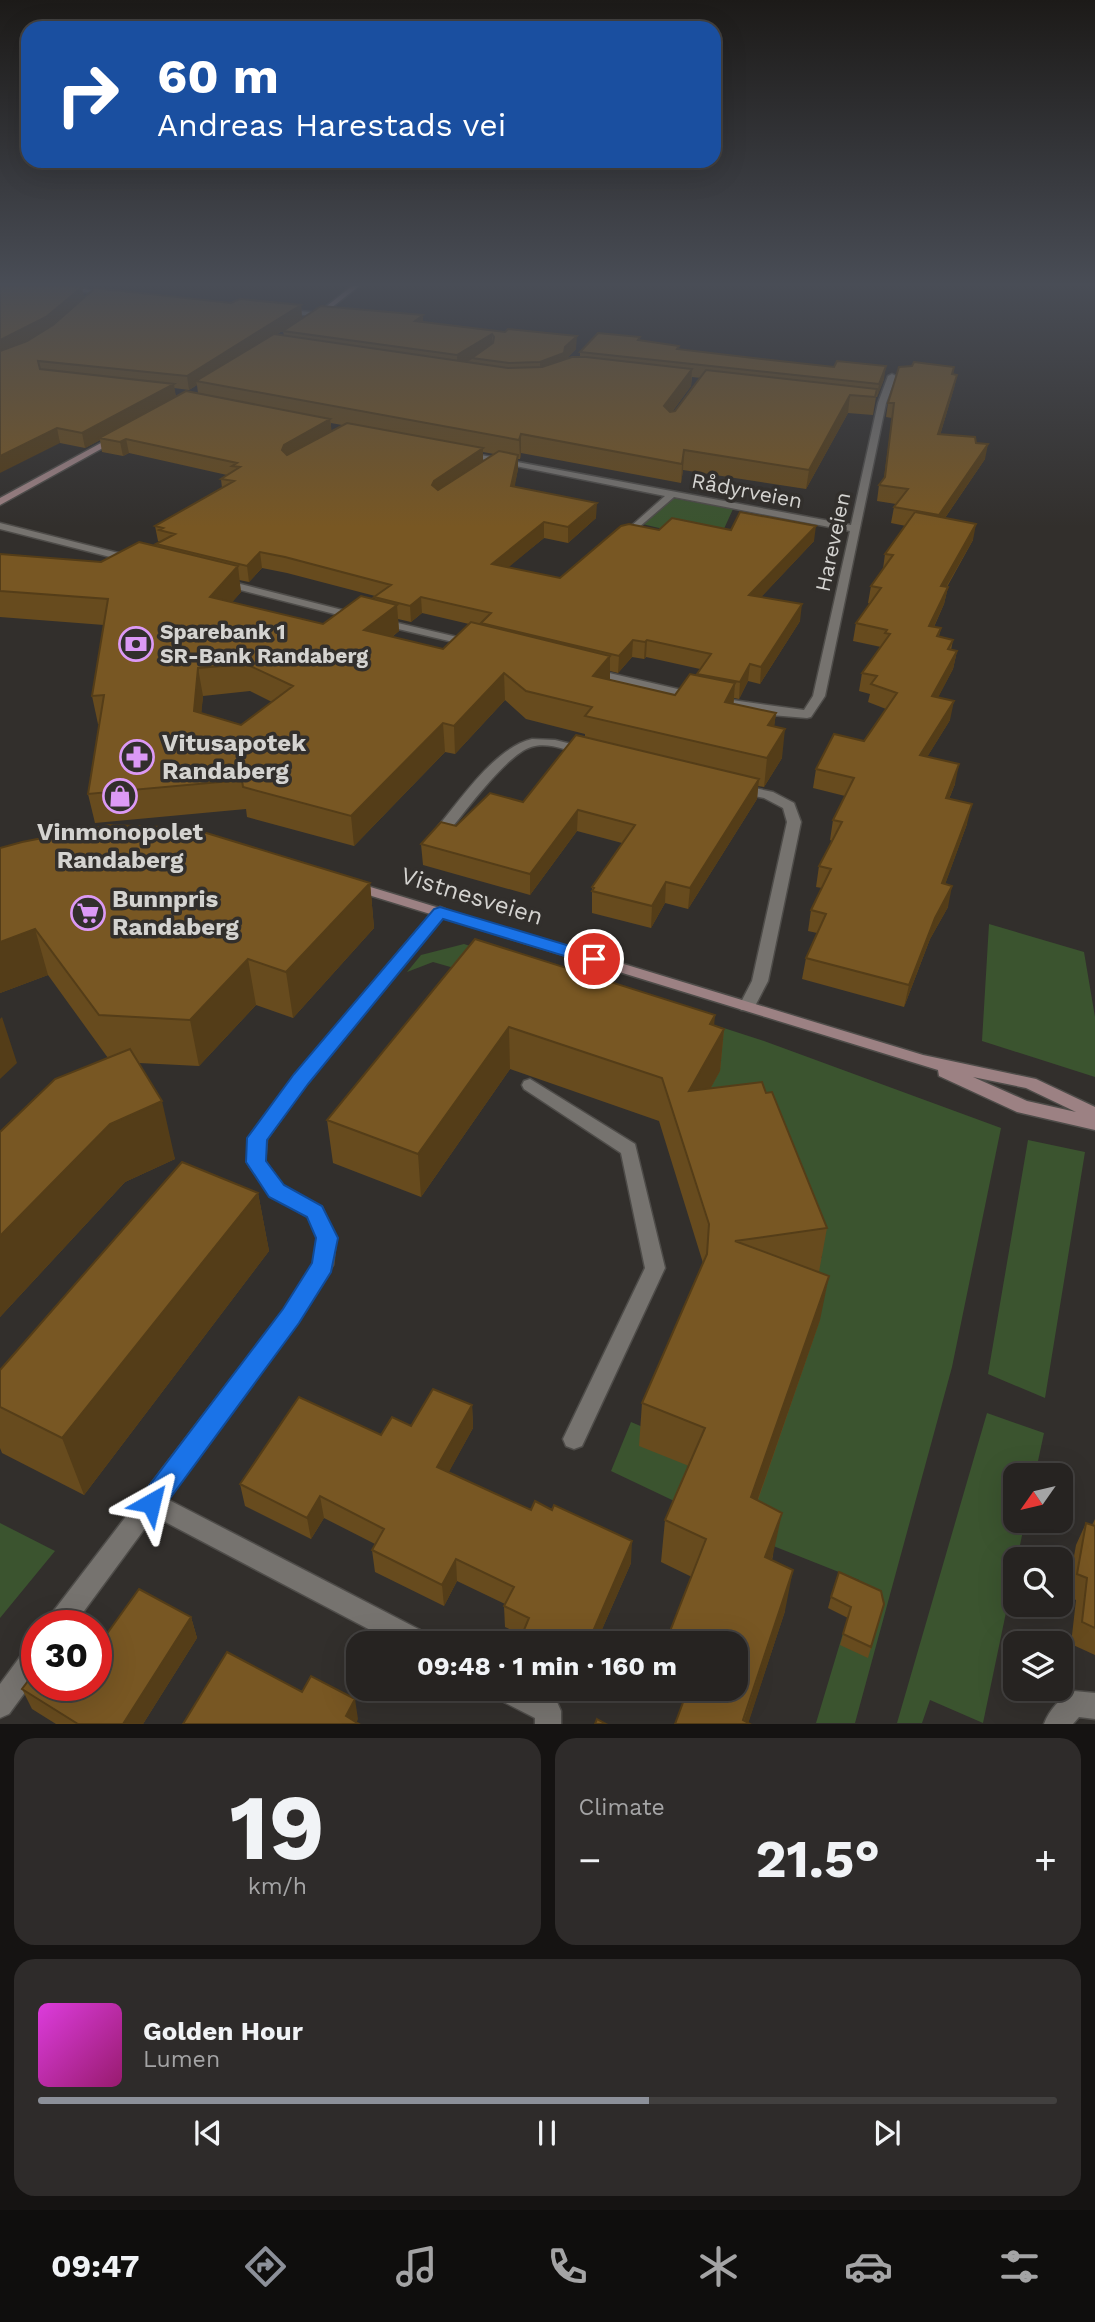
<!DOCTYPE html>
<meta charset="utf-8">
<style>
body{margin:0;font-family:"Work Sans",sans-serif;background:#2e2b2a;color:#f1f3f6;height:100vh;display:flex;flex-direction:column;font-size:26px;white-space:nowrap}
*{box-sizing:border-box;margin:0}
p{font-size:23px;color:#a4a4a5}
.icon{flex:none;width:38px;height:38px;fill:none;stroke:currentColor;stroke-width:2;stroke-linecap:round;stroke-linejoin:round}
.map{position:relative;height:1724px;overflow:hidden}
.details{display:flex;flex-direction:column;gap:14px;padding:14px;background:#151312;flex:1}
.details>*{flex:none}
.hud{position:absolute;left:21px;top:21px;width:700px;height:147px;border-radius:21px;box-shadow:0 7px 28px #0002,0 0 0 2px #42403f;background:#1a4fa0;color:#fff;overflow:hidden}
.needle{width:46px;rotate:236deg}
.fabs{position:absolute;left:1003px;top:1463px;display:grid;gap:14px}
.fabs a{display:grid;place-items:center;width:70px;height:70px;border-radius:14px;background:#262321;box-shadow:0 7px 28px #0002,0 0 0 2px #42403f;font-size:35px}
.speed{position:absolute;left:21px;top:1610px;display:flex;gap:14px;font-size:35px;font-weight:700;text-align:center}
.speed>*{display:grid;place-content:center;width:91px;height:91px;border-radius:50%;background:#262321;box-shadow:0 7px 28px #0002,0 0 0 2px #42403f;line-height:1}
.speed .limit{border:10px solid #d22;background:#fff;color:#111}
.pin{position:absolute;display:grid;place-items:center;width:60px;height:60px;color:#fff;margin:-30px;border:4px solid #fff;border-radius:50%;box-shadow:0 2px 7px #0007}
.me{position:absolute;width:77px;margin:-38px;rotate:37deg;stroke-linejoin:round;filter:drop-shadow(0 0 5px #0008)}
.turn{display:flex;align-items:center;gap:24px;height:147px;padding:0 21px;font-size:32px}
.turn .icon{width:91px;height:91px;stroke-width:2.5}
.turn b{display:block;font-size:49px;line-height:60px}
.big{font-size:52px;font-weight:700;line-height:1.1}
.details .tile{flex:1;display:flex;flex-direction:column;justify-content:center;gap:10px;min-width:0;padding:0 24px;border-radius:21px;background:#2e2b2a}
.details .dial{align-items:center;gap:0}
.dial b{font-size:91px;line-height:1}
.song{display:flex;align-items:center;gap:21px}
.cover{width:84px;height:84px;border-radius:10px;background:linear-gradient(135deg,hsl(300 70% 55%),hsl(320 70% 35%))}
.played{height:7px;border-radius:4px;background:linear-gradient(90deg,#8c9099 60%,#42403f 60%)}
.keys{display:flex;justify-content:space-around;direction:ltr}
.heat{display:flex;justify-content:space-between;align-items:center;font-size:38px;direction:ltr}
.details .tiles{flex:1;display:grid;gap:14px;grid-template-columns:1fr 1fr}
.tile:last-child{grid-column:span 2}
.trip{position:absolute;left:346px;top:1631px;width:402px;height:70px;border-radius:21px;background:#262321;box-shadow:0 7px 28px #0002,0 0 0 2px #42403f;font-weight:700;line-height:70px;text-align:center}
.dock{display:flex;height:112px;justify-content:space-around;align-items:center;background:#0f0e0d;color:#a4a4a5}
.dock .icon{width:49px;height:49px}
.dock .current{color:#8c9099}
.dock b{font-size:32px;color:#f1f3f6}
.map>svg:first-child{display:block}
</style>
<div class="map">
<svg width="1095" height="1724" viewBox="0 0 1095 1724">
<rect width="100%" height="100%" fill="#322f2c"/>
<path fill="#3b542f" d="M672 498 733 509 718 542 638 523Z
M989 924 1084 952 1095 1017V1077L982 1041Z
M464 944 764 1041 1001 1128 952 1367 855 1723H816L859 1580 748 1536 611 1471 631 1422 752 1473 789 1289 822 1257 768 1120 461 970 433 962 407 972 421 955Z
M1028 1140 1085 1152 1045 1398 988 1374Z
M987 1413 1044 1433 1035 1475H1015V1521H1025L983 1723 930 1700 922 1723H897Z
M0 1523 55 1551 0 1618Z"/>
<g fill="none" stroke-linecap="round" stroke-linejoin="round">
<g stroke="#4e4c49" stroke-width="3">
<path id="street" d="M38 286H61L112 293 109 295Z
M282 309 319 313 322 315 319 317 280 312Z
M892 374 896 376 886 403 825 696 811 717 807 718 771 715 725 707 719 703 725 699 804 710 813 696 850 531 674 497 624 540 619 537 621 535 665 496 461 455 465 452 851 525 878 403 888 376Z
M0 523 138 558 139 560 134 563 0 529Z
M225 580 362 615 363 617 358 620 221 585V581Z
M381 619 474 641 476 643 470 646 377 624 376 622Z
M592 669 699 694 701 697 695 701 588 674V670Z
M532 739 555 740 588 748 590 751 584 755C569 751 547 741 531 747 505 755 460 819 441 841H431L429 838 431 835C457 805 493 748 532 739Z
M740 785 773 792 794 803 801 822 768 981 753 1010H741L739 1006 752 981 787 822 783 808 764 798 735 792 733 789 735 786Z
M440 907 445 909 447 912 445 915 307 1083 267 1139 265 1161 283 1186 322 1207 336 1238 333 1265 298 1322 167 1499 428 1634 431 1643H395L154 1516 73 1626H46L49 1617 284 1310 314 1263 318 1238 308 1217 271 1196 250 1167 247 1162 249 1138 295 1075 435 909Z
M530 1079 635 1144 665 1268 582 1446 574 1449 566 1446 563 1439 645 1268 621 1153 524 1089 522 1085 524 1081Z
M37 1643V1676L9 1714 0 1718V1684L28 1646Z
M493 1689H531L557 1702 561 1711V1724H535V1718L496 1698Z
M1074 1691 1095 1693V1719L1079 1717 1073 1724H1044C1049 1710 1061 1697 1074 1691Z"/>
</g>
<g stroke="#4e4c49" stroke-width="3">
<path id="secondary" d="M352 286H359L317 319H313V317Z
M112 437 119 439 0 505V498Z
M354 882 923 1055 1036 1079 1095 1107V1130L1017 1112 939 1076 938 1070 349 889 347 886 349 883ZM973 1077 1026 1088 1076 1112 1027 1101Z"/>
</g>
<use href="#street" fill="#76736f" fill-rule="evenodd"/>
<use href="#secondary" fill="#9c8183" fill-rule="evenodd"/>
</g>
<path fill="#674b1e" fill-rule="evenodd" d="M0 286 82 287 84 298 301 305 302 318 276 335 284 336 283 331 423 315V322L576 349 567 358 580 357V352L640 340 679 346V349L884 379 877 397H876L873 415 848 413 806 489 683 470 681 483 521 453 520 459H518V469L514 487 596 518 568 543 544 538 508 567 560 578 659 530H731L814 541 761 597 800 621 760 684 748 681 739 699 734 698 733 704 776 713 774 726 782 758 764 787 758 786 757 799 688 909 665 903 651 928 592 913V887L622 843 577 831 530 895 423 865 421 844 456 826 523 802 585 737V734L526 719 505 700 455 754 445 752 354 846 247 817 246 809 95 823 88 794 99 724H98L92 696 104 625 0 617V554L101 562 157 547 156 544 160 542 158 541 155 526 222 488 221 479 227 475 129 453 123 456 102 452 100 440 85 448 60 443ZM692 377 701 378 675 411 672 412 691 386ZM197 385 198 393 176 397 174 388 189 390ZM331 423 342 425 331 431ZM483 452 494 454 483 462ZM262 568 287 573 375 596V599L323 624 232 602 241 592 239 580 249 582ZM422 613 469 624 443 649 392 637 399 631 398 619 411 622ZM632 657 644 659 646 657 700 669 697 675 675 695 610 680V671L618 673ZM250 691 272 702 241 725 201 713 203 696Z
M954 367 953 374 957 375 954 388 940 435 976 443 985 459 945 518 973 540 947 587H948L944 604 934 627 941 628 939 636 953 640 951 650 957 651 953 669 938 697 950 720 927 757 955 784 949 799 967 824 945 884 948 907 930 939 904 1007 802 979 806 958 817 933 808 931 811 910 822 888 816 887 819 866 832 841 830 840 833 820 845 796 813 788 816 769 864 741 886 709 868 702 870 694 859 691 862 673 881 647 853 641 856 623 870 604 868 603 871 586 883 569 885 554 906 526 891 523 894 507 896 504 877 501 879 485 884 478 892 418 886 417 888 403Z
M0 848 370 883 374 928 293 1018 256 1005 199 1066 139 1063 175 1159 125 1182 0 1317V1132L108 1058 48 975 0 993Z
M475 939 724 1029 720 1071 710 1089 766 1093 827 1228 819 1272H818L820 1320 758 1500 773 1555 772 1560 785 1611 748 1723 681 1689H737V1643H667V1639L692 1577 661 1562 665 1520 689 1466 639 1446 642 1403 703 1263 659 1121 510 1069 421 1197 333 1163 327 1120Z
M258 1193 269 1251 84 1495 2 1453 0 1448V1370Z
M472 1405 473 1428 448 1473 631 1563 596 1643H524V1636L505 1627 504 1606 505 1604 457 1581 444 1606 375 1572 372 1550 375 1544 324 1518 311 1539 245 1506 240 1484 381 1435Z
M1095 1519V1655L1071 1644 1076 1600 1067 1596 1076 1545 1086 1523 1092 1525Z
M831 1597 884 1604 868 1658 840 1645 848 1618 828 1608Z
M191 1617 197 1638 143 1724H56L32 1709 22 1689 96 1685Z"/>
<path fill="#543d18" d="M82 287 84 299 49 329 0 355V340Z
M301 305 302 318 202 382 196 381 197 385 189 390 187 376Z
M423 315V328L415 321Z
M492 334V347L472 358V359L457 368V355Z
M577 336 576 349 565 360 540 375V362L565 347Z
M886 366 884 379 877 397 879 384Z
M692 369 691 386 663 424 664 406Z
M957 375 954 388 936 449 938 434Z
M174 384 176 398 99 438 100 440 85 448 82 433Z
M850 395 848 413 806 489 809 470Z
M330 419 332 433 286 460 282 450 284 445Z
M57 428 60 443 0 473V456Z
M521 434V453L520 459 519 440Z
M126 439 129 453 123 456 120 442Z
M988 444 985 459 936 531 939 515Z
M483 448V462L435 496 432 485 434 481Z
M684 450 683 470 681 483 682 464Z
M518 455V469L512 501 511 486Z
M597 503 596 518 568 543V527Z
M544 522V538L493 580 492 564Z
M976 524 973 540 937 603 941 586Z
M816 526 814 541 748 611 749 595Z
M260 552 262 568 249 582 247 566Z
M238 566 241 592 214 623 210 597Z
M948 587 944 604 926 644 929 626Z
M421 597 422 613 411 622 410 606Z
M802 604 800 621 760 684 761 667Z
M397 605 399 631 367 657 364 630Z
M633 640 632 657 618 673 619 656Z
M647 640 646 657 644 659 645 642Z
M957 651 953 669 929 715 932 696Z
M610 656V684L593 676Z
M750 664 748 681 739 699 740 682Z
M198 668 203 696 199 740 194 711Z
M504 673 505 700 455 754 454 726Z
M735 683 733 711 725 702Z
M954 701 950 720 916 775 920 755Z
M776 713 772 742 768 725Z
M443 723 445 752 354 846 351 816Z
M785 729 782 758 764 787 767 758Z
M959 764 955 784 941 818 946 798Z
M759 779 757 799 688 909 690 888Z
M972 804 967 824 938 904 942 883Z
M578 810 577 831 530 895V874Z
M666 882 665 903 651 928 652 906Z
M370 883 374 928 293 1018 286 972Z
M952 886 948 907 930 939 904 1007 909 985 935 918Z
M35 929 48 975 0 993V942Z
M248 959 256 1005 199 1066 190 1020Z
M715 1015 712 1051 724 1029 720 1071 685 1135 689 1091 710 1024Z
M2 1017 17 1063 0 1079V1019Z
M509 1027 510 1069 421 1197 418 1154Z
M162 1101 175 1159 125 1182 0 1317V1236L110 1124Z
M258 1193 269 1251 84 1495 62 1438Z
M829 1276 820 1320 744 1539 751 1497Z
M472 1405 473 1428 439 1490 437 1467Z
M320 1496 324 1518 311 1539 307 1518Z
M782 1513 773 1555 757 1599 765 1557Z
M632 1541 631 1563 596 1643H588Z
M456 1559 457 1581 444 1606 442 1585Z
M793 1570 785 1611 748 1724H743Z
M191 1617 197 1638 143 1724H123Z
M355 1699 358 1719 356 1724 346 1716Z"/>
<path fill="#785723" stroke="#543d18" stroke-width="2" fill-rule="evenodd" d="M0 286H73L82 287 46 317 0 340Z
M95 288 231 303 240 299 301 305 187 376 38 361 40 369 174 384 82 433 57 428 0 456V351L27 341 53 325Z
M321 306 423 315 415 321 505 332 508 329 577 336 565 347 564 353 540 362 509 363 472 358 493 343 494 337 492 334 457 355 283 331Z
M598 333 640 337 638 340 679 346 677 349 771 360 834 367 837 361 886 366 879 384 580 352Z
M274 334 508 368 542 367 572 357H586L692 369 664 406 670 412 675 411 706 370 877 389 875 397 850 395 809 470 684 450 682 464 521 434 519 440 196 381Z
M914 362 954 367 952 374 957 375 938 434 975 437 976 443 988 444 939 515 894 507 908 489 879 485 885 477 894 403H888L899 367 912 366Z
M186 391 330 419 284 445 282 450 287 455 347 423 483 448 434 481 432 485 438 490 499 451 518 455 511 486 597 503 568 527 544 522 492 564 560 578 621 526 629 524 659 530 672 518 731 530 740 512 816 526 749 595 802 604 761 667 750 664 740 682 697 674 711 654 647 640 645 642 633 640 619 656 481 623 491 613 421 597 410 606 374 597 391 585 285 557 260 552 247 566 156 544 175 534 159 530 163 528 155 526 234 481 221 479 240 467 232 466 237 463 126 439 120 442 99 438Z
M915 512 976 524 941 586 948 587 929 626 941 628 937 636 953 640 948 649 957 651 932 696 954 701 920 755 959 764 946 798 972 804 942 883 952 886 935 918 909 985 806 958 826 914 811 910 831 869 819 866 842 822 833 820 854 778 816 769 834 734 864 741 897 693 871 684 877 676 862 673 890 634 885 633 887 630 856 623 881 588 871 586 893 555 885 554Z
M139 542 238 566 210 597 323 624 361 596 397 605 364 630 443 649 471 622 610 656 593 676 675 695 690 674 735 683 725 702 776 713 768 725 785 729 767 758 585 716 592 707 526 691 504 673 454 726 443 723 351 816 243 787 242 780 88 794 104 695 92 696 108 599 0 591V554L101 562ZM246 664 293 686 241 725 194 711 198 668Z
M576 735 759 779 690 888 666 882 652 906 592 891 594 888 592 887 635 825 578 810 530 874 421 844 441 822 456 826 490 793 523 802Z
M109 825 190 828 370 883 286 972 248 959 190 1020 99 1015 35 929 0 942V848L22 842Z
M475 939 715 1015 710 1024 724 1029 689 1091 762 1082 766 1093 772 1092 827 1228 735 1241 829 1276 751 1497 782 1513 765 1557 793 1570 743 1720 750 1724H675L688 1689H737V1643H675L667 1639 706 1539 665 1520 705 1428 642 1403 707 1254 709 1224 662 1078 509 1027 418 1154 327 1120Z
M130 1049 162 1101 110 1124 0 1236V1132L55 1079Z
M182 1162 258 1193 62 1438 0 1407V1370Z
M433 1389 472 1405 437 1467 531 1510 535 1501 552 1510 554 1505 632 1541 588 1643H579L560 1634 556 1643H549L524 1630 529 1618 504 1606 514 1587 456 1559 442 1585 372 1550 384 1529 320 1496 307 1518 240 1484 299 1397 381 1435 392 1417 411 1426Z
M1086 1523 1095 1526V1628L1082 1622 1087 1578 1077 1574Z
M839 1572 881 1591 884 1604 871 1647 843 1634 851 1607 831 1597Z
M139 1589 191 1617 123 1724H78L22 1689 37 1669V1685H96V1649Z
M227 1652 302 1692 311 1676 355 1699 346 1716 359 1724H183Z
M597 1719 606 1724H595Z"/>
<linearGradient id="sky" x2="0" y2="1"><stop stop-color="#1c1a18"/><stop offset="0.54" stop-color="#494d56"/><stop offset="1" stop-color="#494d56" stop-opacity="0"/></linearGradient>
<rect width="1095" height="527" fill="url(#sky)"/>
<path fill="#1a73e8" stroke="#114b97" stroke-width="2" d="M440 907 600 955 602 959 594 965 443 919 308 1084 267 1140 266 1161 284 1185 322 1206 338 1238 331 1272 299 1323 160 1512 151 1516 142 1512 138 1503 142 1495 283 1309 312 1263 316 1238 307 1217 269 1197 246 1162 247 1138 294 1074 434 909Z"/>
<defs>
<g id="bank-ring" transform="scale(1.75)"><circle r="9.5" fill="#322f2c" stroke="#dc99f5" stroke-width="1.5"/><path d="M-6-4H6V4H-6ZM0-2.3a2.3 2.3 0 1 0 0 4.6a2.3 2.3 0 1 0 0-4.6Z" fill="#dc99f5"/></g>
<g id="pharmacy-ring" transform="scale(1.75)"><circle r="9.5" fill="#322f2c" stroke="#dc99f5" stroke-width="1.5"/><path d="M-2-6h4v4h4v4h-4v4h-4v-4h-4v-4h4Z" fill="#dc99f5"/></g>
<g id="shop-ring" transform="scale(1.75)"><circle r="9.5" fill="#322f2c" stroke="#dc99f5" stroke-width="1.5"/><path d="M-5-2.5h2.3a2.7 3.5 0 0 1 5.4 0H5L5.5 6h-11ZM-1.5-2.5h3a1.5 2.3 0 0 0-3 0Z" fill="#dc99f5"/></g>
<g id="supermarket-ring" transform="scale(1.75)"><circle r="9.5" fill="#322f2c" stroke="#dc99f5" stroke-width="1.5"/><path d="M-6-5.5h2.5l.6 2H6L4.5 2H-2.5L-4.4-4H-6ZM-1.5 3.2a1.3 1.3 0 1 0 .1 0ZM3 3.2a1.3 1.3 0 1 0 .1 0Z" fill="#dc99f5"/></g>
</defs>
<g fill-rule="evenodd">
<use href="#bank-ring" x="136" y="644"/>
<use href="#pharmacy-ring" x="137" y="757"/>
<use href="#shop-ring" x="120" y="796"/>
<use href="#supermarket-ring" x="88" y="913"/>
</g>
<g text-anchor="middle" stroke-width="7" stroke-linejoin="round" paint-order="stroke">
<g font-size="21" fill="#d4d3d0" stroke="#322f2c">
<text transform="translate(747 491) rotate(11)" y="7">Rådyrveien</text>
<text transform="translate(833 542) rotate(-78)" y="7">Hareveien</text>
</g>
<g font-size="21" font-weight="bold" fill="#d4d3d0" stroke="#322f2c" text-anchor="start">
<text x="160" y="639">Sparebank 1<tspan x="160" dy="24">SR-Bank Randaberg</tspan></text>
</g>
<g font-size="24" font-weight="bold" fill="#d4d3d0" stroke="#322f2c" text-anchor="start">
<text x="162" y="751">Vitusapotek<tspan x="162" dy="28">Randaberg</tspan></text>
<text x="120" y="840" text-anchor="middle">Vinmonopolet<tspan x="120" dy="28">Randaberg</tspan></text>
<text x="112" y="907">Bunnpris<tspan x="112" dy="28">Randaberg</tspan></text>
</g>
<g font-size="24" fill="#d4d3d0" stroke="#322f2c">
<text transform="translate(472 896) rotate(17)" y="8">Vistnesveien</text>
</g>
</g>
</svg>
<div class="fabs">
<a><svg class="needle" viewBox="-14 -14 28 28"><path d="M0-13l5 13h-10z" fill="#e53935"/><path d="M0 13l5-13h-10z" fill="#a4a4a5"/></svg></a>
<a><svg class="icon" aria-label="search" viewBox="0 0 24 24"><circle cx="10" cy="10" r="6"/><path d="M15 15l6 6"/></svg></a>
<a><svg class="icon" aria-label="layers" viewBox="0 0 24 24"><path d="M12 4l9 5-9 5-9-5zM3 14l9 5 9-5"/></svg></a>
</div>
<div class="speed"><div class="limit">30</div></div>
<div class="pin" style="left:594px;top:959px;background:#d93025"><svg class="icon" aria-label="arrive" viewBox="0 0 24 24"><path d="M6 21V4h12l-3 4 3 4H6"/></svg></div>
<svg class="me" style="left:151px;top:1503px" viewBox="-20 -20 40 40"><path d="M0-17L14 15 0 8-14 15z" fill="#1a73e8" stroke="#fff" stroke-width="4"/></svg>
<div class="trip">09:48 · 1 min · 160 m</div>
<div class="hud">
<div class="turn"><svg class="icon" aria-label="right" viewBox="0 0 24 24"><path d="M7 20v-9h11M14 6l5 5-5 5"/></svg><div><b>60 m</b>Andreas Harestads vei</div></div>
</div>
</div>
<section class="details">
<div class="tiles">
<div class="tile dial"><b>19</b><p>km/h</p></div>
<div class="tile"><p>Climate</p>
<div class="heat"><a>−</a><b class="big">21.5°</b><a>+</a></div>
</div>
<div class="tile">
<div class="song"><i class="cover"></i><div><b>Golden Hour</b><p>Lumen</p></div></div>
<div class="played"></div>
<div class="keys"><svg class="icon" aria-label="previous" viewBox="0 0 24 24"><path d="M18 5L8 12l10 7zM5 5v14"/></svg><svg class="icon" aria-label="pause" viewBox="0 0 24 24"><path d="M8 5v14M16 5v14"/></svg><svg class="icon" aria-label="next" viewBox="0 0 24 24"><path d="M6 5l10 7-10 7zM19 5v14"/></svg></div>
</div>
</div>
</section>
<nav class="dock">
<b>09:47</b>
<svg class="icon current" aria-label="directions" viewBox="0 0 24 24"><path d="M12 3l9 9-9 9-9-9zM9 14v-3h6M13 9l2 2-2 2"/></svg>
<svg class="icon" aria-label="music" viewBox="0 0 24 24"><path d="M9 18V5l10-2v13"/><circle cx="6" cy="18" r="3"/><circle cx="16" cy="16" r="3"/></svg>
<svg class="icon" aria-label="phone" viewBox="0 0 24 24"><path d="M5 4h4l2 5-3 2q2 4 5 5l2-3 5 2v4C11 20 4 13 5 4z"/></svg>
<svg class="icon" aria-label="climate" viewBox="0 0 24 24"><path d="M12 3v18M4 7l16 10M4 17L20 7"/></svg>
<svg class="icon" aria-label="car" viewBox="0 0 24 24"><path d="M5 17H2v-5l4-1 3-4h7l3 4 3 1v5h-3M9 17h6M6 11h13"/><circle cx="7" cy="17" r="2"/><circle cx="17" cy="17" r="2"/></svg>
<svg class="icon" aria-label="filters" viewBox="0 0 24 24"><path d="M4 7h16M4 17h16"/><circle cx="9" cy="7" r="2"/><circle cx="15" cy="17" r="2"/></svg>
</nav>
